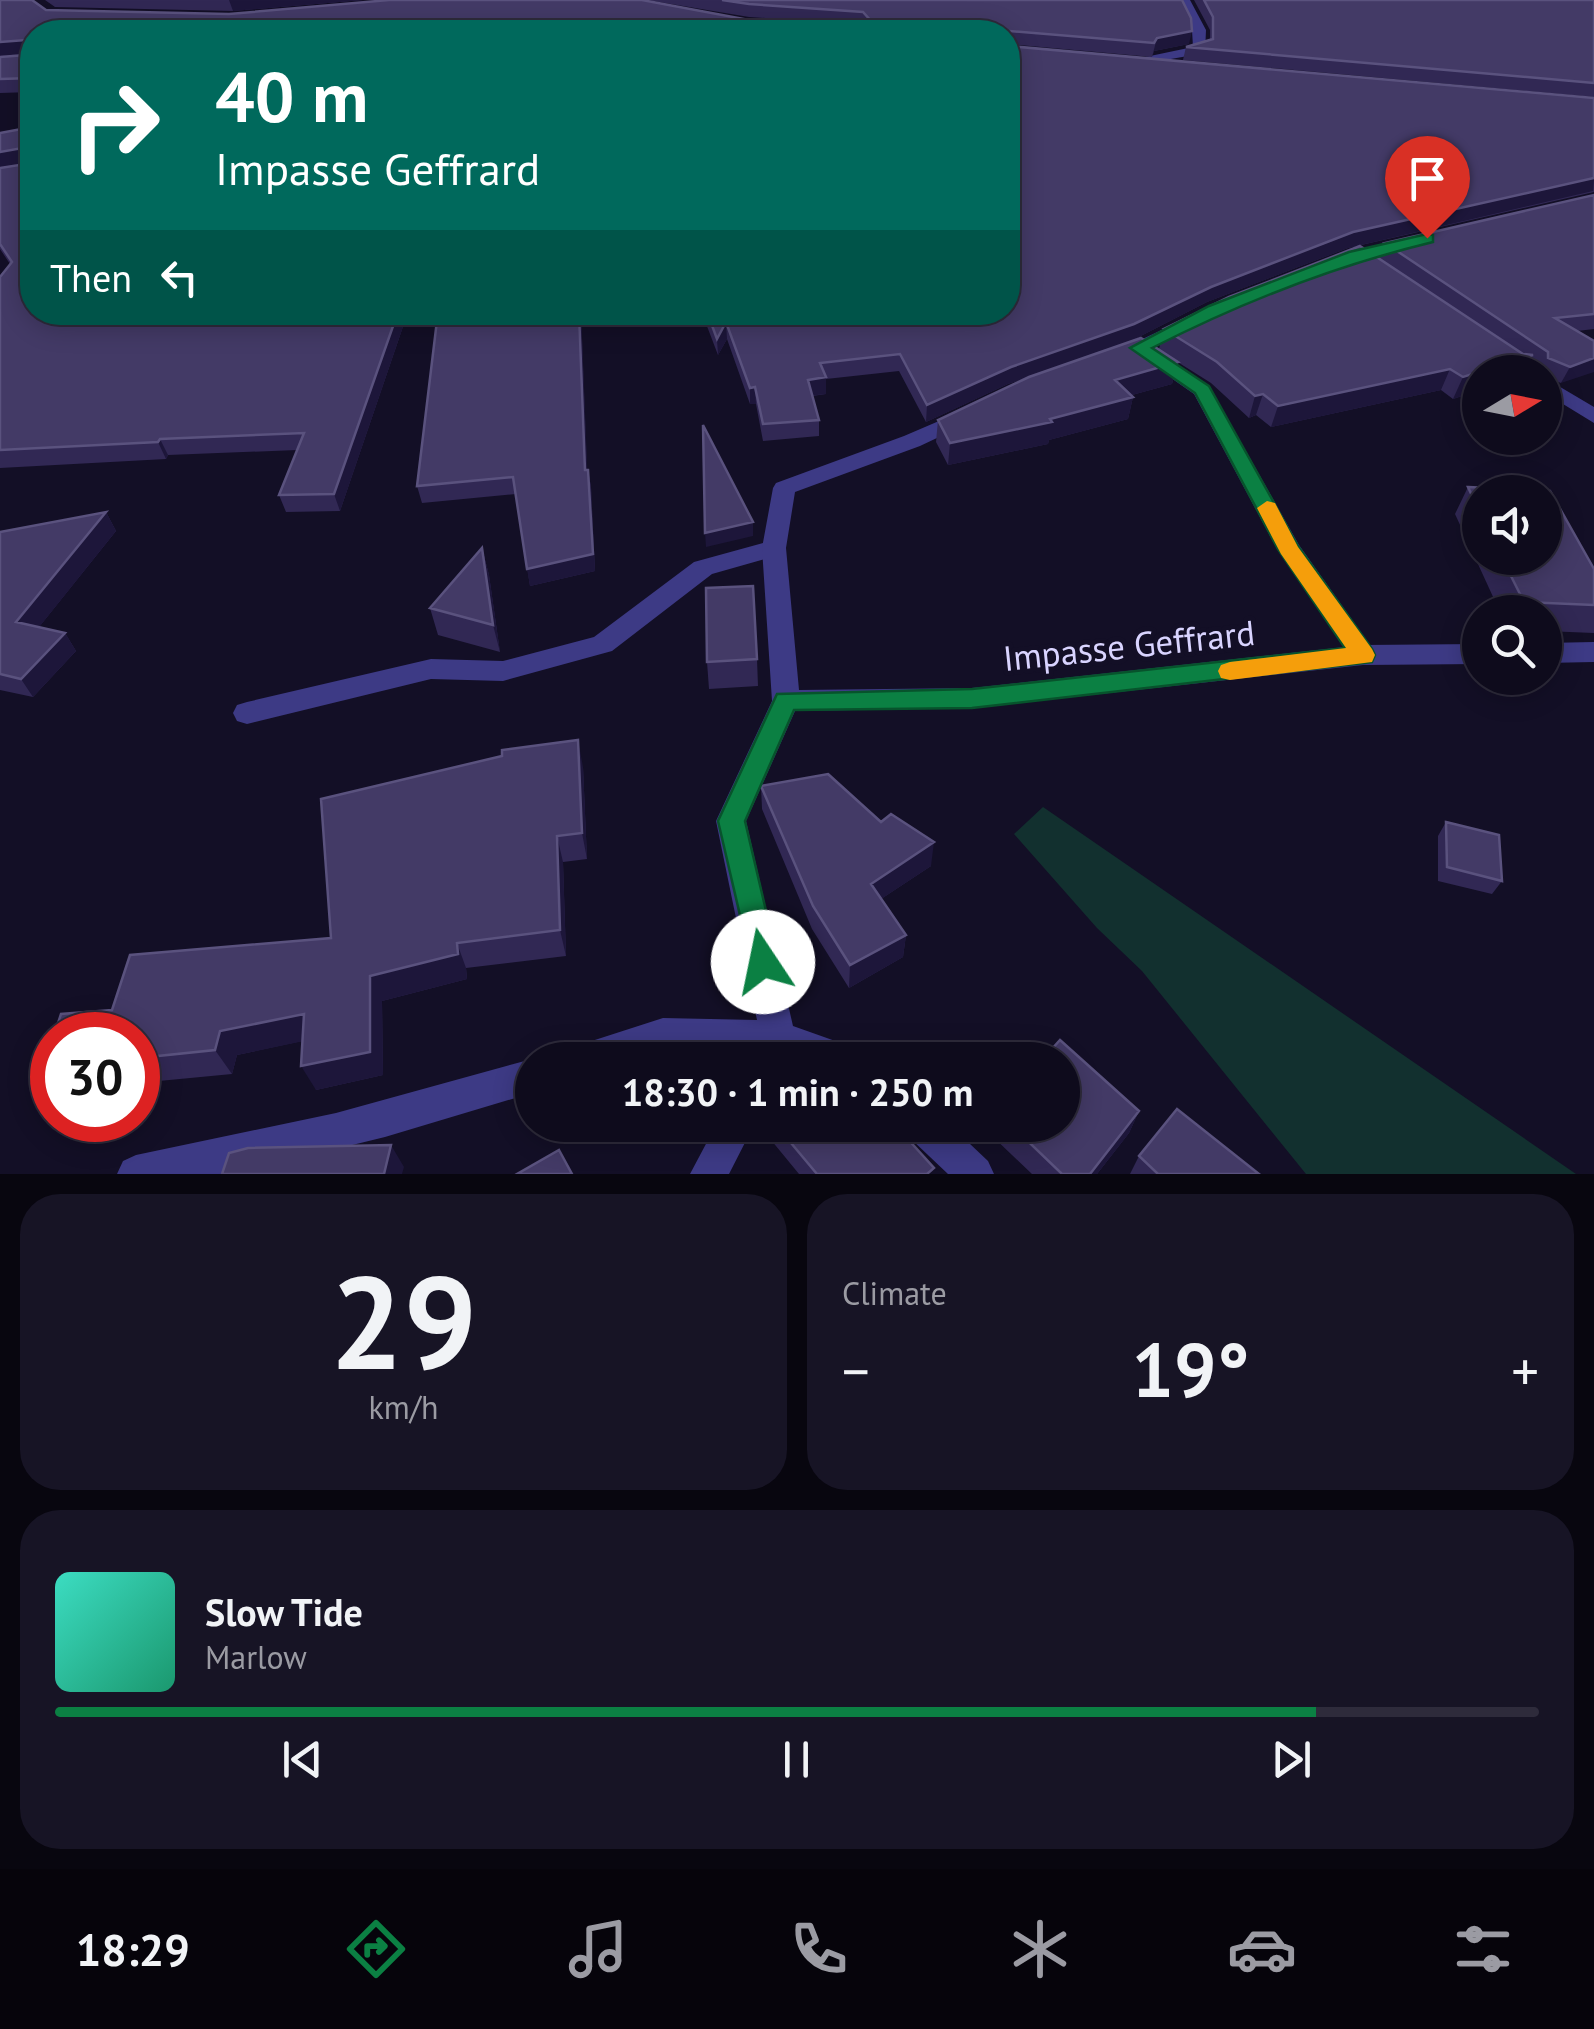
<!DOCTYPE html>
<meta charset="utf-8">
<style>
body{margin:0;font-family:"PT Sans",sans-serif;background:#171425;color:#f1f3f6;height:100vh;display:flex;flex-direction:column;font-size:38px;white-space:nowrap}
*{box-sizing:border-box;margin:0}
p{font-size:32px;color:#9b9ba3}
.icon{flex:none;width:55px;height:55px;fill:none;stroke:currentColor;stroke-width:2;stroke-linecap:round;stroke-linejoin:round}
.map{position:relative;height:1174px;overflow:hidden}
.panel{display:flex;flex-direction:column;gap:20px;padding:20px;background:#08060f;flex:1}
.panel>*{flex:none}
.banner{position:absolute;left:20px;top:20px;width:1000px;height:305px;border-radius:40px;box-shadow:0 5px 25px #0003,0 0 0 2px #2e2b3b;background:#00695c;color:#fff;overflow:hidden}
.needle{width:65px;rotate:80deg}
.controls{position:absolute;left:1462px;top:355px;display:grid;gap:20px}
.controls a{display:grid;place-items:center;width:100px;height:100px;border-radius:50%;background:#0e0b1c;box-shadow:0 5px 25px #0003,0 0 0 2px #2e2b3b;font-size:50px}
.speed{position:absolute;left:30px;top:1012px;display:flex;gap:20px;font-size:50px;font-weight:700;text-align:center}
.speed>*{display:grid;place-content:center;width:130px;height:130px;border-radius:50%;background:#0e0b1c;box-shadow:0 5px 25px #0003,0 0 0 2px #2e2b3b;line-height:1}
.speed .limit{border:15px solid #d22;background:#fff;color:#111}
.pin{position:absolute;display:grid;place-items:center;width:85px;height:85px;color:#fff;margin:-102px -42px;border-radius:50% 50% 50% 0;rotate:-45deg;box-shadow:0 0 10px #0007}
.pin .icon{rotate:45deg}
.me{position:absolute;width:110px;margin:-55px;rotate:349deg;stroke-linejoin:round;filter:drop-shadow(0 0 8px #0008)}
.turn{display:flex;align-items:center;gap:35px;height:210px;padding:0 30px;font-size:45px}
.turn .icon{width:130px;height:130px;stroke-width:2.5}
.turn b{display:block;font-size:70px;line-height:85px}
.then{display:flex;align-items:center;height:95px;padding:0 30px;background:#0003;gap:20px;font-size:38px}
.big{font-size:75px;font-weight:700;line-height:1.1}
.panel .tile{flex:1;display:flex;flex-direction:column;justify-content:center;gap:15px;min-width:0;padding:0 35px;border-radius:40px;background:#171425}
.panel .dial{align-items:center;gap:0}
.dial b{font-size:130px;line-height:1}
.song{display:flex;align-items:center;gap:30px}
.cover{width:120px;height:120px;border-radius:15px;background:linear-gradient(135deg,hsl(170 70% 55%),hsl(160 70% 35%))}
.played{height:10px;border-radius:5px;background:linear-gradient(90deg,#0b8043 85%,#2e2b3b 85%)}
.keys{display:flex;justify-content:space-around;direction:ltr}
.heat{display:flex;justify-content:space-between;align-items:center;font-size:55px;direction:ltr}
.panel .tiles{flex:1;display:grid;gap:20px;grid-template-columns:1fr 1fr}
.tile:last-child{grid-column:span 2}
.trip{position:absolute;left:515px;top:1042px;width:565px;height:100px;border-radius:50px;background:#0e0b1c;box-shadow:0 5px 25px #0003,0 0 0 2px #2e2b3b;font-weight:700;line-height:100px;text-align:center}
.tab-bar{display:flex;height:160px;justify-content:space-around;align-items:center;background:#06040b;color:#9b9ba3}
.tab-bar .icon{width:70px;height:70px}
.tab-bar .on{color:#0b8043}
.tab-bar b{font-size:45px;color:#f1f3f6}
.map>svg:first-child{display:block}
</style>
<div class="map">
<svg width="1594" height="1174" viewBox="0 0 1594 1174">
<rect width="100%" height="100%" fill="#130f26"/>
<path fill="#12302f" d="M1043 807 1576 1174H1306L1142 971 1097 928 1014 834Z"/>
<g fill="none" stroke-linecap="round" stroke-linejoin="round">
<path fill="#3d3a85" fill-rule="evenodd" d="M1148 347 1209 386 1299 545 1372 648 1376 655 1372 662H1354L1277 549 1194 394 1141 357V349Z
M774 540 786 548 783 554 712 574 612 651 503 681 431 679 247 724 237 721 233 713 237 705 247 702 431 659 503 661 594 637 694 562Z"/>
<path fill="#3d3a85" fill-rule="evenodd" d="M1178 0H1190L1206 30 1205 53 1131 66V60L1193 47 1192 30Z
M1414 237 1423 242 1420 246 1337 267 1328 262Z
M1193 315 1203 321 1200 325 1128 358H1114L1111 354Z
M1545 378 1594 407V423L1545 393Z
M967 409 975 410 978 415 975 420 920 446 795 492 786 548 799 690 972 688 1363 645 1480 644V664L1363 665 972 708 795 711 746 821 793 1026 855 1048 860 1060 787 1057 785 1060H750L753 1053 663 1050 634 1060H565L570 1048 663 1018 757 1020 716 821 772 701 762 548 773 488 776 483 904 436Z
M1594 642V662L1545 663V643Z
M532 1059 535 1060 532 1093 385 1137 233 1174H117L123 1161 136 1155 336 1113Z
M716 1125H754L729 1174H690Z
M905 1125H950L988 1161 994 1174H948L910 1138Z"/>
</g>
<path fill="#312854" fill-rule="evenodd" d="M45 0H363L233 11 55 7Z
M647 0H1182L1189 44 1154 51 1152 57 1008 44 1009 46 1594 98V192L1348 248 1207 302 1131 341 1008 384 926 422 899 371 826 379V394L812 396 819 420V436L763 441 756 404H750L727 339 718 355 705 321H692V312H1008L32 32V92L0 93V57L26 55 28 54 0 56 46 10 229 14 796 20 749 17Z
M1194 0H1594V97L1183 60 1186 47 1210 40V30Z
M0 168 408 312 340 511 286 512 279 495 297 450 168 455 166 459 0 468V277L10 264 0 249Z
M1594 195V329L1577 331 1594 341 1561 383 1545 377V372H1540V369L1530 362 1525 372H1480V390L1453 399 1441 390 1271 427 1256 415 1249 418 1211 383 1176 361 1178 362 1172 384 1132 395 1133 397 1128 419 1049 440 1048 444 948 465 936 442 938 420 1159 349 1164 329 1379 259 1385 243Z
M581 312 587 470H588L591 487 595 571 530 586 516 494 422 503 417 486Z
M1468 487 1550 491 1594 569V633L1545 631V612H1500L1455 514ZM1480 492H1545V558H1480Z
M106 512 116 531 39 627 65 633 76 651 33 697 0 690V532Z
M482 548 489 575 500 652 438 635 430 608Z
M757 659 758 686 709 689 707 662Z
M583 767 587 859 563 862 566 956 466 968 467 979 382 1001 383 1075 316 1090 302 1041 237 1055 232 1074 138 1083V1035L112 1010 331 938Z
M761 786 881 822 931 866 881 899 906 935 903 957 849 988 812 929 762 809Z
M1446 822 1502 881 1492 894 1438 881V836Z
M52 1038V1079L42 1067Z
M1139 1111 1129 1133 1097 1174H1032L989 1133 991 1125H1062Z
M762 1125H895L927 1174H799L762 1129Z
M1139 1156 1259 1174H1130Z"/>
<path fill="#1d163a" d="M229 0H363L233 11Z
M1192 31 1189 44 1154 51 1152 57 1157 38Z
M26 40 32 53 0 56V42Z
M28 147 32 162 0 168V152Z
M1594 178 1593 191 1348 248 1207 302 1131 341 1008 384 926 422 927 405 1011 367 1211 287 1353 232Z
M398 312H408L340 511 334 494Z
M579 312H581L588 487 585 470Z
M726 322 727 339 718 355 717 339Z
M1533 355 1525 372H1480V390L1453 399 1463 377Z
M1594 358V372L1561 383 1570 367Z
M1178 362 1172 384 1110 401 1115 380Z
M1450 369 1441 390 1271 427 1278 406Z
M826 377V394L808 396V380Z
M755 387 756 404H750V388Z
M1263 394 1256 415 1249 418 1255 396Z
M1133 397 1128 419 1049 440 1048 444 948 465 950 443 1050 419Z
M160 439 168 455 166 459 158 442Z
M588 470 591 487 595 571 530 586 527 569Z
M106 512 116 531 28 641 16 622Z
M753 522V536L706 547 705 533Z
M482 548 489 575 500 652 493 625Z
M65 633 76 651 33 697 21 679Z
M578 740 583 767 587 859 582 833Z
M557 836 563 862 566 956 560 930Z
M934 842 931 866 869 907 871 884Z
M906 935 903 957 849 988 850 965Z
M457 943 466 968 467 979 382 1001 383 1075 316 1090 301 1066 370 976Z
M304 1014 318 1038 237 1055 232 1074 215 1050 220 1031Z
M1139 1111 1129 1133 1097 1174H1090Z
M391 1145 404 1167 402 1174H384Z"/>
<path fill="#433a66" stroke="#5a527e" stroke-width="2.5" d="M0 0H32L46 10 229 14 389 0H642L749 20 871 21 863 12 749 4 722 0H1182L1191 18 1192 31 1157 38 1154 43 1010 31 1008 38V32H32V78L0 79V57L26 55 30 52 26 40 0 42Z
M1204 0H1594V83L1186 47 1213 39V17Z
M1008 44 1009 46 1594 98V178L1353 232 1211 287 1134 324 1011 367 927 405 900 354 820 363 826 377 808 380 819 420 763 424 755 387 750 388 726 322 717 339 707 312H1008Z
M32 127V312H398L334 494 279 495 304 433 160 439 158 442 0 450V277L12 262 0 244V168L26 164 28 147 0 152V133Z
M1594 195V314L1555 318 1594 341V358L1570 367 1548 358V352L1385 243Z
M1360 246 1523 354 1533 355 1463 377 1450 369 1278 406 1263 394 1255 396 1217 362 1164 329 1229 297Z
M438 312H579L585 470H588L593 554 527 569 513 477 417 486Z
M1141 338 1178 362 1115 380 1133 397 1050 419 1052 422 950 443 938 420 1029 377Z
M703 425 753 522 705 533Z
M1468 487 1550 491 1594 569V605L1524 602 1502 558H1545V492H1480V513Z
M106 512 16 622 65 633 21 679 0 674V532Z
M482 548 493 625 430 608Z
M753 586 757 659 707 662 706 588Z
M578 740 582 833 557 836 560 930 457 943 458 954 370 976V1052L301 1066 304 1014 220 1031 215 1050 138 1058V1035H54L61 1014 112 1010 130 955 331 938 321 799 502 756V750Z
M828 774 881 822 891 814 934 842 871 884 906 935 850 965 813 906 761 786Z
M1446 822 1499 835 1502 881 1447 867Z
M52 1038V1066L42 1067Z
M1060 1040 1139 1111 1090 1174H1062L1011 1125H1062V1060H1042Z
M829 1053 835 1060H820Z
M1177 1109 1259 1174H1158L1139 1156Z
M776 1125H895L934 1168 927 1174H817Z
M391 1145 384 1174H222L229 1153 248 1148Z
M559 1150 572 1174H517Z"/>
<path fill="#0b8043" stroke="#07532c" stroke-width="2.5" d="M1427 234 1433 235V242C1334 266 1242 302 1152 348L1209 386 1298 546 1372 649 1375 655 1372 662 972 708 794 710 745 821 778 962 774 971 763 975 753 971 718 821 777 694 972 689 1345 648 1278 549 1195 393 1130 348 1209 306 1349 252Z"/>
<path fill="#f59e0b" d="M1267 501 1275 503 1298 547 1372 649 1375 655 1372 662 1230 680 1221 678 1218 671 1221 665 1230 662 1346 648 1281 554 1257 508Z"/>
<g text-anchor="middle" stroke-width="10" stroke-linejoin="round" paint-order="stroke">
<g font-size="35" fill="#d9d4ff" stroke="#130f26">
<text transform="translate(1129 646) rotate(-6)" y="12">Impasse Geffrard</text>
</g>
</g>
</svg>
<div class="controls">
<a><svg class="needle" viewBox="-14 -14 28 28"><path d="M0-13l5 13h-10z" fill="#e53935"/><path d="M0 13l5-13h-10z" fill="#9b9ba3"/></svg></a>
<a><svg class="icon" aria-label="sound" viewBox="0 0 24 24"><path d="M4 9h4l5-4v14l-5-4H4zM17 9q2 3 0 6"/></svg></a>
<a><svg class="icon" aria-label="search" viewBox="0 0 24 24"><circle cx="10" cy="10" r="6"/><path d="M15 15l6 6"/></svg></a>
</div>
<div class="speed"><div class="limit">30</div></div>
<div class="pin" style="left:1427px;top:238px;background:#d93025"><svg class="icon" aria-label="arrive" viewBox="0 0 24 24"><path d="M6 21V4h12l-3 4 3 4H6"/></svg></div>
<svg class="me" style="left:763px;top:962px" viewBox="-20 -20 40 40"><circle r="19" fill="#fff"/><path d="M0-13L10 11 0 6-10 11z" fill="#0b8043"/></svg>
<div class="trip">18:30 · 1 min · 250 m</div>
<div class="banner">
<div class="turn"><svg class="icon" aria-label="right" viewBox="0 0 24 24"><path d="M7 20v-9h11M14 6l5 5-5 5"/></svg><div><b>40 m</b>Impasse Geffrard</div></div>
<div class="then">Then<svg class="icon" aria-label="left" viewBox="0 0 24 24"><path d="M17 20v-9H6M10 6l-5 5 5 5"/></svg></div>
</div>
</div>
<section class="panel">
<div class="tiles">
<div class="tile dial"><b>29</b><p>km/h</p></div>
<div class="tile"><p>Climate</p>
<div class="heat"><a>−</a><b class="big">19°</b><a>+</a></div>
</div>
<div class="tile">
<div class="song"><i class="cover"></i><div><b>Slow Tide</b><p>Marlow</p></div></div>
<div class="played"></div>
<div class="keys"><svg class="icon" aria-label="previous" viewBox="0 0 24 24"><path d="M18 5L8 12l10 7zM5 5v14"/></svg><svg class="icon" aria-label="pause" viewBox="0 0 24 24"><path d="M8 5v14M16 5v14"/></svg><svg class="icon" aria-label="next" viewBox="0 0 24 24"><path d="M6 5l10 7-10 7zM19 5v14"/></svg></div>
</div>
</div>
</section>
<nav class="tab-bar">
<b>18:29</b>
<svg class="icon on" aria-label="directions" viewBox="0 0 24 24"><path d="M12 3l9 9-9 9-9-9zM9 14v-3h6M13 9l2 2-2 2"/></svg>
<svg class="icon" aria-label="music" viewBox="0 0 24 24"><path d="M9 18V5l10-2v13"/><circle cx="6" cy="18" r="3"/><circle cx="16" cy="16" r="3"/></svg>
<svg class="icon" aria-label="phone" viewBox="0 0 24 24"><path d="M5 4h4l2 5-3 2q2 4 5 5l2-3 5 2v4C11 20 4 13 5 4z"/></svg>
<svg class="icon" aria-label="climate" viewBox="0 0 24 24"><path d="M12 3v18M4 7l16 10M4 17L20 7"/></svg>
<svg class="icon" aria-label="car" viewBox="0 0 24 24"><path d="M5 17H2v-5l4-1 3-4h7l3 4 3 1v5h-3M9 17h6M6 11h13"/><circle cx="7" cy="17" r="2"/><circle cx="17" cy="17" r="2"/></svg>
<svg class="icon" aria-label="filters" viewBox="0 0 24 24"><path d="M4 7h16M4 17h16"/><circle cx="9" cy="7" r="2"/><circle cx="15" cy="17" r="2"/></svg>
</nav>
